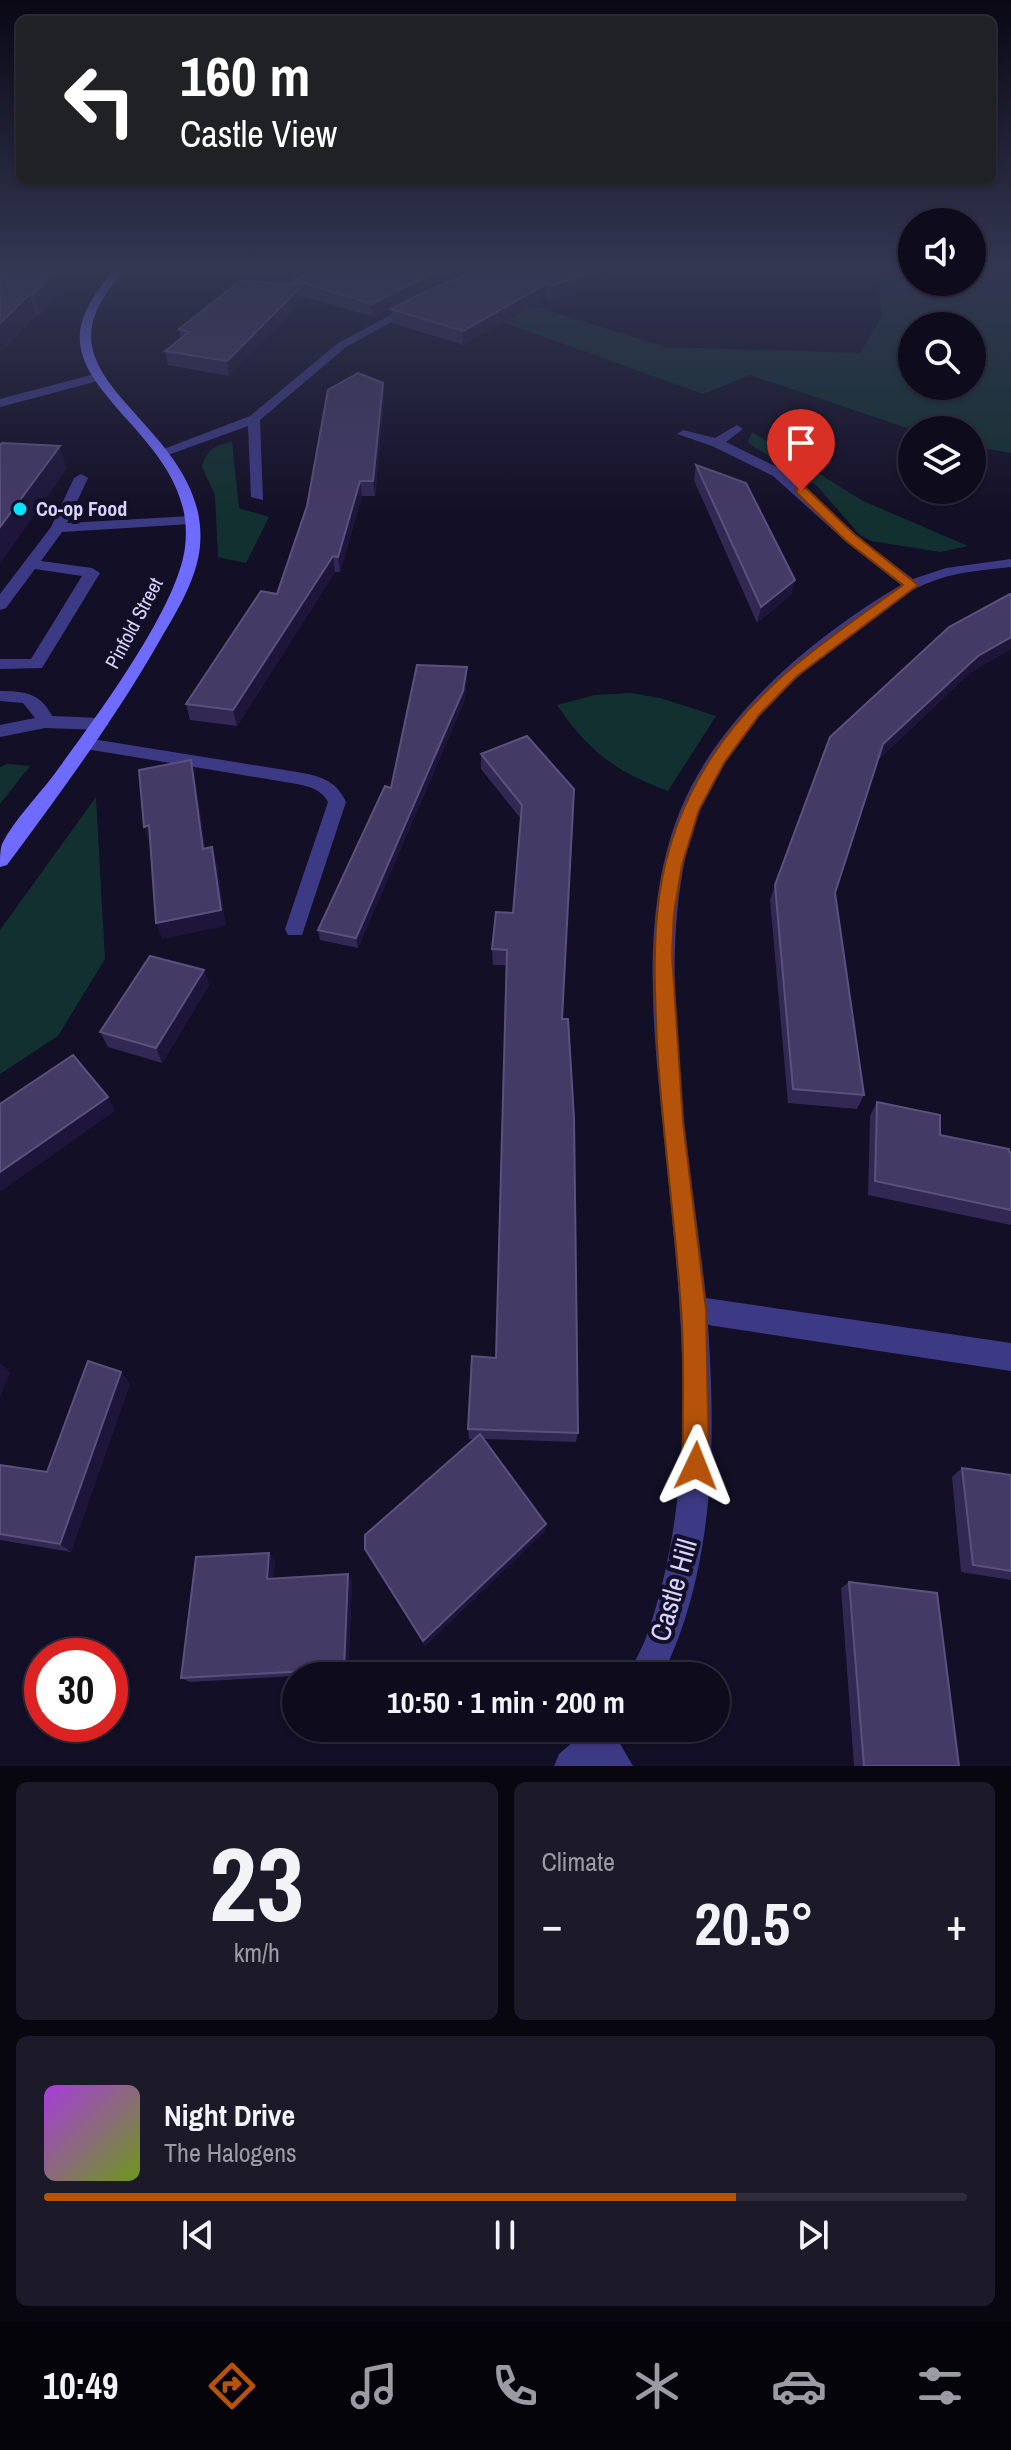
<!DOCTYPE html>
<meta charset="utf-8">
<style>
body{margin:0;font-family:"Archivo Narrow",sans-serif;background:#1c1929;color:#f1f3f6;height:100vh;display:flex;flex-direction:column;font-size:30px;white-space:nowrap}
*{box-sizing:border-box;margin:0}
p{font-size:26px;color:#9b9ba3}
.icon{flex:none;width:44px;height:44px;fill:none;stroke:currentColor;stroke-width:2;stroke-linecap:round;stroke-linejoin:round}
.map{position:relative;height:1766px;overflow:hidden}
.side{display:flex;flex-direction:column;gap:16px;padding:16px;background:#08060f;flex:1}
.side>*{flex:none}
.hud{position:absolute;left:16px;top:16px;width:980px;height:168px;border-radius:12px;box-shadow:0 2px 6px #0004,0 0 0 2px #2e2b3b;background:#202124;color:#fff;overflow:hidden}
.controls{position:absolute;left:898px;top:208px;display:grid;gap:16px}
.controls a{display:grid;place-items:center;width:88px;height:88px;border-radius:50%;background:#0e0b1c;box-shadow:0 2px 6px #0004,0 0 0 2px #2e2b3b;font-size:40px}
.speed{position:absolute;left:24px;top:1638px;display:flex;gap:16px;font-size:40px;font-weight:700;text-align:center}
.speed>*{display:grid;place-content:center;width:104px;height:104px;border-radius:50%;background:#0e0b1c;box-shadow:0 2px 6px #0004,0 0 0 2px #2e2b3b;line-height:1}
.speed .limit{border:12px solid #d22;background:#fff;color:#111}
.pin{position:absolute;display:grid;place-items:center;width:68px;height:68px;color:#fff;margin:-82px -34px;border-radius:50% 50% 50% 0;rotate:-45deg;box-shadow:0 0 8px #0007}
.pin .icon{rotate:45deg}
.me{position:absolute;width:88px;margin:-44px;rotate:2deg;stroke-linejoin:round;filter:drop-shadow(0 0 6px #0008)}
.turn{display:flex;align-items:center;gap:28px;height:168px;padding:0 32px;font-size:36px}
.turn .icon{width:104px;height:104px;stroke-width:2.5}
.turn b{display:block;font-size:56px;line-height:68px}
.big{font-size:60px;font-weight:700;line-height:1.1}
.side .tile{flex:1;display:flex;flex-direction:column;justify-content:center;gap:12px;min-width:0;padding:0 28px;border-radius:12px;background:#1c1929}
.side .dial{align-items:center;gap:0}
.dial b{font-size:104px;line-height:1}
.song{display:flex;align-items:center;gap:24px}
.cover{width:96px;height:96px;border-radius:12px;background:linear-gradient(135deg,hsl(280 70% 55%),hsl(80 70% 35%))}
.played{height:8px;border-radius:4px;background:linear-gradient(90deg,#b45309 75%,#2e2b3b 75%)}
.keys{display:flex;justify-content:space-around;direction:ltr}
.heat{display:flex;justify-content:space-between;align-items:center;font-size:44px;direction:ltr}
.side .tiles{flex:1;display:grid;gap:16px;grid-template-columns:1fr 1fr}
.tile:last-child{grid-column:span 2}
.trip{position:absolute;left:282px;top:1662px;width:448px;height:80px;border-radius:40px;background:#0e0b1c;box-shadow:0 2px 6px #0004,0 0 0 2px #2e2b3b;font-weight:700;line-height:80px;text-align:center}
.tabs{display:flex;height:128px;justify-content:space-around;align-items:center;background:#06040b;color:#9b9ba3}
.tabs .icon{width:56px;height:56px}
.tabs .selected{color:#b45309}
.tabs b{font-size:36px;color:#f1f3f6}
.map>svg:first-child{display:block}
</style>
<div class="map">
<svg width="1011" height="1766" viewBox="0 0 1011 1766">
<rect width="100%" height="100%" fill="#130f26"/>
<path fill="#12302f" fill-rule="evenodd" d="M876 268H912V282H972V268H1011V453L972 446V430H913L750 375 703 394 444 301 528 304 665 347 860 353 882 316ZM912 326H972V386H912Z
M752 432 863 501 968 546 940 552 871 541 860 535 817 486 748 443Z
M232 442 239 508 269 517 246 563 218 557 215 495 202 467C207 449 215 445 232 442Z
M631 693 660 698 716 716 668 791C616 772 588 751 557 705L595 695Z
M7 764 30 766 0 804V767Z
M96 797 105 959 58 1036 0 1074V930Z"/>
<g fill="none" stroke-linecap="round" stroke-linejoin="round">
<path fill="#3d3a85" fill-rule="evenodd" d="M81 474 88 478 67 523 191 516 198 520 191 524 62 532 41 561 92 568 100 573 42 668 0 669V659H31L82 576 35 569 6 608 0 610V594L51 527 74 478Z
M0 691C24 691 41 693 52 716L100 718 109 724 100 730 45 728 0 737V725L35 718 23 703 0 701Z
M86 738 297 772C320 776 336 780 346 802L302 935H288L285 929 328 802C321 789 310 787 297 784L80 748 77 744Z"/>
<path fill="#3d3a85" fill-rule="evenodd" d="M415 302 420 305 419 307 346 347 260 420 263 500 251 497 248 426 168 455 156 452 250 416 338 343Z
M98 373 104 377 102 380 0 407V399Z
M737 425 743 429 726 442 783 470 854 534 913 579 946 568 1011 559V567C987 570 962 571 939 579 897 592 862 626 828 652 781 689 736 734 709 788 642 921 691 1152 706 1298L1011 1343V1371L708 1325C716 1441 715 1569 662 1676H628C634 1661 643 1648 648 1632 702 1474 681 1309 665 1146 654 1037 638 915 680 811 719 715 814 636 901 585L844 540 773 476 712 446 677 434 683 430 715 438Z
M589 1728H626L619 1742 633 1766H554L559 1754Z"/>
<path fill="#6f6bff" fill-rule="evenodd" d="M114 268H125C112 286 96 304 92 326 79 397 209 443 200 546 197 579 177 611 160 640 115 719 61 792 7 865L0 867C0 860 0 850 2 844 14 820 37 797 53 776 91 724 178 609 185 547 198 444 65 398 81 325 86 304 101 286 114 268Z"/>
</g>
<path fill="#312854" d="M318 268H640L551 300 546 298 463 345 392 323 391 309 424 292 374 317 305 297V298L229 376 168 365 165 351 181 338 179 329 293 284V280Z
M78 272 40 315H36L6 347 0 274Z
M383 383 384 398 375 496H362L340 572H335L237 726 190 720 186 704 277 594Z
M696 465 795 580 791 595 757 623 694 480Z
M1011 594V649L971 672 878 760 835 893 864 1095 857 1109 788 1103 770 900 775 885Z
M467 678 464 702 358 948 320 940 318 930 391 788Z
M527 736 562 1019 578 1433 576 1442 483 1439 545 1531 425 1646 365 1549 474 1439H469L468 1429 496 1358 507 965H493L492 949 513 913 521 819 481 769V754Z
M204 970 209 985 162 1063 108 1047 100 1032Z
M877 1102 940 1135 1011 1152V1225L868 1195 870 1116Z
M130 1383 71 1552 0 1540V1465L47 1472Z
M962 1468 1011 1475V1580L961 1572 952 1477Z
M275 1560 273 1578 352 1581 348 1673 190 1682 181 1678Z
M849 1582 959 1766H854L841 1588Z"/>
<path fill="#1d163a" d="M57 268H77L78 272 40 315 34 294Z
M450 268H484L416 295 374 317 372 304 415 282Z
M603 268H640L551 300V286Z
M304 284 305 298 229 376 227 361Z
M546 284V298L463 345V331Z
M30 294 36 315 0 353V323Z
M383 383 384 398 375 496 373 481Z
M60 446 67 469 0 564V527Z
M360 481 362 496 340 572 338 557Z
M333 556 335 572 237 726 233 710Z
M795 580 791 595 757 623 761 607Z
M1011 637V649L971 672 878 760 883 744 978 656Z
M467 667V678L464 702 358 948 356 938Z
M191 760 195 776 208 865 203 849Z
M149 825 155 841 149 842 144 827Z
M212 847 217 863 226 926 162 939 156 923Z
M204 970 209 985 162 1063 156 1048Z
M108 1097 115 1111 0 1192V1172Z
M0 1363 10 1373 0 1397Z
M121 1372 130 1383 71 1552 60 1544Z
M546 1524 545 1531 425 1646 423 1641Z
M269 1553 275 1560 273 1585 267 1579Z
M348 1574 352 1581 348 1673 344 1669Z"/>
<path fill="#433a66" stroke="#5a527e" stroke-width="2" d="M7 268H57L34 294H30L0 323V274Z
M318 268H450L415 282 372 304 293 280Z
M483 268H603L551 286 546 284 463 331 391 309 426 291Z
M240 281 304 284 227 361 165 351 189 332 179 329Z
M358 373 383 383 373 481H360L338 557 333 556 233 710 186 704 261 591 277 594 307 506 328 390Z
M2 443 60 446 0 527V445Z
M696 465 746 483 795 580 761 607Z
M1010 594H1011V637L978 656 883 744 835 893 864 1095 793 1089 775 885 830 737 949 627Z
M417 665 467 667 463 691 356 938 318 930 385 786 391 788Z
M527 736 574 789 562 1019H568L574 1118 578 1433 468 1429 472 1356 496 1358 507 950 492 949 496 912 513 913 522 805 481 754Z
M191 760 203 849 212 847 221 910 156 923 149 825 144 827 139 770Z
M150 956 204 970 156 1048 100 1032Z
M73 1055 108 1097 0 1172V1104Z
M877 1102 940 1115V1135L1009 1149V1152H1011V1210L875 1181Z
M88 1361 121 1372 60 1544 0 1534V1465L47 1472Z
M480 1434 546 1524 423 1641 365 1549V1535Z
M962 1468 1011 1475V1571L973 1565Z
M269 1553 267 1579 348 1574 344 1669 181 1678 196 1557Z
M849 1582 937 1593 959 1766H864Z"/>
<linearGradient id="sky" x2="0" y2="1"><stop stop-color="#0a0815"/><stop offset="0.52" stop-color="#333752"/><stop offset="1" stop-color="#333752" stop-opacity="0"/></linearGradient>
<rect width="1011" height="516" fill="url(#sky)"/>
<path fill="#b45309" stroke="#753606" stroke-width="2" d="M797 488H806L854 534 918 585 797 676 760 714 724 763 699 810 682 865 674 913 672 954 683 1122 706 1309 709 1466 706 1475 696 1479 687 1475 683 1466C682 1413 685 1360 681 1308 675 1220 662 1132 657 1043 652 936 650 852 711 758 759 683 832 636 903 585L845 540 797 493Z"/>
<circle fill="#00e5ff" stroke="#130f26" stroke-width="3" cx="20" cy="509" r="8"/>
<g text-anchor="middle" stroke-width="8" stroke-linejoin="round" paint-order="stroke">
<g font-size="20" font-weight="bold" fill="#d9d4ff" stroke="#130f26" text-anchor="start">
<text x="36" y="516">Co-op Food</text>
</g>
<g font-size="20" fill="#d9d4ff" stroke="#130f26">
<text transform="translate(134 623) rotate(-62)" y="7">Pinfold Street</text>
</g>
<g font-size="28" fill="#d9d4ff" stroke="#130f26">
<text transform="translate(673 1590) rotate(-74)" y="10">Castle Hill</text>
</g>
</g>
</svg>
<div class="controls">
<a><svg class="icon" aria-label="sound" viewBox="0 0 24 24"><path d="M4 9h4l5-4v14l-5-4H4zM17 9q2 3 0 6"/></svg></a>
<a><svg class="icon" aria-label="search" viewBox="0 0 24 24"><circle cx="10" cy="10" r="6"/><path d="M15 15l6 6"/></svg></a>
<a><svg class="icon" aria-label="layers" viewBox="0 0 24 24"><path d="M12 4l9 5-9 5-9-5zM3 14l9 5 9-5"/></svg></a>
</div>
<div class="speed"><div class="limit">30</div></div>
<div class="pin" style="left:801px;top:491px;background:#d93025"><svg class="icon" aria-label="arrive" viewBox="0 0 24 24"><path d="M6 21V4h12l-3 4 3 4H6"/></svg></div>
<svg class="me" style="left:696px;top:1466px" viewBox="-20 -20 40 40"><path d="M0-17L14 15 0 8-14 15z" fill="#b45309" stroke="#fff" stroke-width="4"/></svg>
<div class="trip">10:50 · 1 min · 200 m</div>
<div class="hud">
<div class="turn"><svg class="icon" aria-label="left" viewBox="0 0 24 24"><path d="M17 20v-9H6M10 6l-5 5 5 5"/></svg><div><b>160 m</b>Castle View</div></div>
</div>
</div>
<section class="side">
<div class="tiles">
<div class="tile dial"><b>23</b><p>km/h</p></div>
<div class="tile"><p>Climate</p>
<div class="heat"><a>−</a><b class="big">20.5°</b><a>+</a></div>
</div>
<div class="tile">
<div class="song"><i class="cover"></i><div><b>Night Drive</b><p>The Halogens</p></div></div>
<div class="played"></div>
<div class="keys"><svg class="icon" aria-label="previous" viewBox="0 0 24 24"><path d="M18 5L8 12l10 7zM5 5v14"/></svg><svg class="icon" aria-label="pause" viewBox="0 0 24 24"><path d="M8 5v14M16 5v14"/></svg><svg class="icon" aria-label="next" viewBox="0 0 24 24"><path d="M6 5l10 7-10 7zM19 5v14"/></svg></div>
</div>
</div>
</section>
<nav class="tabs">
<b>10:49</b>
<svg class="icon selected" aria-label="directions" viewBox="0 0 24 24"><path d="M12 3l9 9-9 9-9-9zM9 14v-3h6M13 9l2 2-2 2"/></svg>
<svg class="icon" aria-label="music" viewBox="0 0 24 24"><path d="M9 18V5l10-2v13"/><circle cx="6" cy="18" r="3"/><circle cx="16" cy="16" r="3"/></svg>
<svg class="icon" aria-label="phone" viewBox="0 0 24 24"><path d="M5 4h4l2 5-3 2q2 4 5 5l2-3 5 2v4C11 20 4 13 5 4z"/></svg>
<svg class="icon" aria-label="climate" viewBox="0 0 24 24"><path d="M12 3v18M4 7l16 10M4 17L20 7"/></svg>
<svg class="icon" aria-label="car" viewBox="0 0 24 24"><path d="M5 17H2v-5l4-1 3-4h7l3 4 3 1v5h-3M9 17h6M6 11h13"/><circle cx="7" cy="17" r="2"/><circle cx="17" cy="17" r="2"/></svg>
<svg class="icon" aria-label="filters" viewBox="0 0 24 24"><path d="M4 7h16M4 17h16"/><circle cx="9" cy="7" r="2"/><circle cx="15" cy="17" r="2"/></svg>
</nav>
